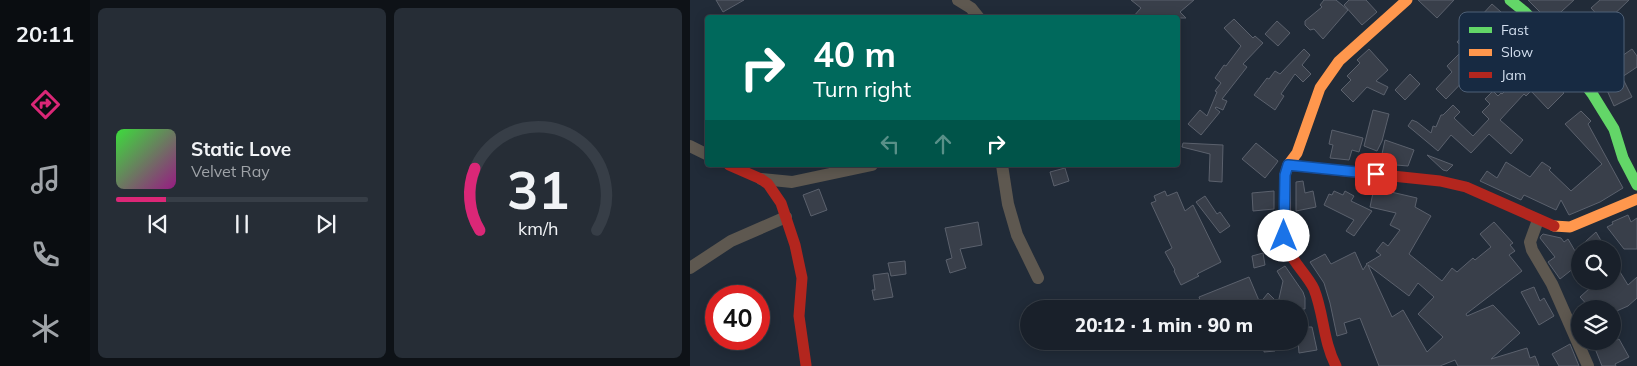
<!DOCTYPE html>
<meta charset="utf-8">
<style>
body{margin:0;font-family:Mulish,sans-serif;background:#262d36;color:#f1f3f6;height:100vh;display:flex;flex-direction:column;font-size:19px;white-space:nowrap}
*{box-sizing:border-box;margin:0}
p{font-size:16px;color:#9fa3a8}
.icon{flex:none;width:28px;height:28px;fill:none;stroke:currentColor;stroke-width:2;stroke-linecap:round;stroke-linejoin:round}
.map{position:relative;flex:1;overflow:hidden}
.panel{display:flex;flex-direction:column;gap:8px;padding:8px;background:#0e1217;width:600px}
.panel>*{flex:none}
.top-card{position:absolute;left:15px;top:15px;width:475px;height:152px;border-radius:5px;box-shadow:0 2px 12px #0003,0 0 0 1px #373e47;background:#00695c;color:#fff;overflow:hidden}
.fabs{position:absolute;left:881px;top:240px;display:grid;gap:10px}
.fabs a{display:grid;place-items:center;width:50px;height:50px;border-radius:50%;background:#19202a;box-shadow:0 2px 12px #0003,0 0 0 1px #373e47;font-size:25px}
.speed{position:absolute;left:15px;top:285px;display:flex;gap:10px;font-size:25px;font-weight:700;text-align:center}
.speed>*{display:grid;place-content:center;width:65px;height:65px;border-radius:50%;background:#19202a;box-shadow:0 2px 12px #0003,0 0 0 1px #373e47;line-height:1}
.speed .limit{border:8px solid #d22;background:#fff;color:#111}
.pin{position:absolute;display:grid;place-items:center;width:42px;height:42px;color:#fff;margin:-21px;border-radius:10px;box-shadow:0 2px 8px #0006}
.me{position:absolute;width:55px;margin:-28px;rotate:0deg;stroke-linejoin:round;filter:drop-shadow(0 0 4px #0008)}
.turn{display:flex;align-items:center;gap:18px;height:105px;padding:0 25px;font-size:22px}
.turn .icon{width:65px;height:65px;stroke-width:2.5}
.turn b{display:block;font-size:35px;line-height:42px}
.lanes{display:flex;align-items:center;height:48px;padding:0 25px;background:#0003;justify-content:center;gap:25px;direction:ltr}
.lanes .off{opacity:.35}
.panel .widget{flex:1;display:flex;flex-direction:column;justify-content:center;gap:8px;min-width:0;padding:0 18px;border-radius:8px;background:#262d36}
.panel .dial{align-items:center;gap:0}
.dial svg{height:130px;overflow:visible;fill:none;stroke:#373e47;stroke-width:7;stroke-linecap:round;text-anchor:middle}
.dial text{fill:#f1f3f6;stroke:none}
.song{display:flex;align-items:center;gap:15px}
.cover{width:60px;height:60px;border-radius:8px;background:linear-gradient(135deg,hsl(120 70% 55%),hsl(310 70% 35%))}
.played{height:5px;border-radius:2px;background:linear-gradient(90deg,#db2777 20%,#373e47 20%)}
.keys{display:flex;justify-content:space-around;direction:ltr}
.panel .tiles{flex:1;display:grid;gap:8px;grid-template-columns:repeat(2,1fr)}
.trip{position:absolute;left:330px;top:300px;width:288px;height:50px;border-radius:25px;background:#19202a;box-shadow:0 2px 12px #0003,0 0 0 1px #373e47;font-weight:800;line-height:50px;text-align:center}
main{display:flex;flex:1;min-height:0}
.tab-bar{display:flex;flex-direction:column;width:90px;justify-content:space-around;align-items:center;background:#0a0d11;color:#9fa3a8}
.tab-bar .icon{width:35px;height:35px}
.tab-bar .on{color:#db2777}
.tab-bar b{font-size:22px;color:#f1f3f6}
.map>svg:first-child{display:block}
</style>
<main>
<nav class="tab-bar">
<b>20:11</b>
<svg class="icon on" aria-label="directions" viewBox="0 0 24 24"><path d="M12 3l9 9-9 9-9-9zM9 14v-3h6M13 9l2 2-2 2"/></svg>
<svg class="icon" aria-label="music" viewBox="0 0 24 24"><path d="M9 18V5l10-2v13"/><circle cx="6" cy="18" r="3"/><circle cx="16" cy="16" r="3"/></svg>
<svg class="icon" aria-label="phone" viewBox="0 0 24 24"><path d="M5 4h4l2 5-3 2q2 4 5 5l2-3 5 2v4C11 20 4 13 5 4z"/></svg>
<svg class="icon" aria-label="climate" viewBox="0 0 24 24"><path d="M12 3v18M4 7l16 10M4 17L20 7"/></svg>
</nav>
<section class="panel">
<div class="tiles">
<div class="widget">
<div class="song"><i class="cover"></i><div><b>Static Love</b><p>Velvet Ray</p></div></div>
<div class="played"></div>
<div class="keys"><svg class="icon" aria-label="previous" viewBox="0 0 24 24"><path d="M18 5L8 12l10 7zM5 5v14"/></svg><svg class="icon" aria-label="pause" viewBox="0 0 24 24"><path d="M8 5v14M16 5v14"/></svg><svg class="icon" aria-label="next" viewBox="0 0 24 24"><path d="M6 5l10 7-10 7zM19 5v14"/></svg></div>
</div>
<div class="widget dial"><svg viewBox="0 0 100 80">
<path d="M14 69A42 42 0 1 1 86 69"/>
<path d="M14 69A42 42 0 0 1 11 31" stroke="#db2777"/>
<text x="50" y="56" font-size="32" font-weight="700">31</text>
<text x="50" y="72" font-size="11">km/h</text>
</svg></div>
</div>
</section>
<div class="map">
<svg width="947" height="366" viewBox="0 0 947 366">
<rect width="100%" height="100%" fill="#212b38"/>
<path fill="#393f4a" stroke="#5b616d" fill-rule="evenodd" d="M26 0H54L33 12Z
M441 0H504L490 12 496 18H442L451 8Z
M634 0H646L658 10 633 39 624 29 620 30 615 25V21L632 7 630 5Z
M659 0H676L687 12 672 25 654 5Z
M728 0H764L747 18Z
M838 0H884L860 22Z
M910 0H939L915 23 901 8Z
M802 4 811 12 776 50 767 42Z
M544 19 563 38 565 36 573 43 553 64 557 67 532 99 537 101 533 110 526 107 525 108 530 112 511 135 498 124 510 110 517 116 527 92 525 91 531 83 525 78 534 65 536 66 551 46 534 28Z
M587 21 600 33 588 46 575 34Z
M614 49 620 55 612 65 621 74 613 82 605 74 591 94 594 96 585 110 564 95 577 78 579 79 585 71 590 74Z
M679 49 698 70 686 81 698 87 694 95 677 87 663 102 651 90 661 80 657 76 670 63 667 60Z
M942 49 947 56V67L932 77 942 97 924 106 916 88 913 90 900 72 926 54 929 58Z
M839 52 864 79 861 81 874 93 858 109 841 91 836 96 834 94 810 120 833 140 821 154 799 134 781 153 761 135 748 151 718 126 722 120 727 122 741 133 743 126 746 127 751 115H753L763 105 770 112 764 118 783 136 799 119 792 112 800 104 795 99 803 91 808 96 811 93 812 94 827 79 826 78 834 70 827 63Z
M770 53 782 66 780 68 783 71 756 99 746 89 762 72 757 66Z
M720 74 730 84 715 100 705 90Z
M683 110 699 114 692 141 687 151 674 146Z
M891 111 901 121 898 124 933 188 910 202 879 215 871 200 866 210 834 195 831 200 790 181 797 171 807 178 816 162 840 177 852 162 861 168 859 170 881 191 912 164 875 124Z
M642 130 673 138 669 152 662 150 659 160 640 158 643 145 639 144Z
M695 140 724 150 718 166 706 165 696 162 698 156 692 154Z
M493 143 533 145 532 182 519 181 520 154 492 147Z
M566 143 588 161 586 164 575 178 552 159Z
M737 155 763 165 757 171 753 170Z
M375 168 379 181 364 186 360 172Z
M613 181 615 193 623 191 626 207 606 211V182Z
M684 188 727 198 725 207 741 216 719 254 752 281 762 268 767 272 783 258 785 260 801 247 790 234 804 222 823 243 820 245 825 251 819 255 832 271 776 314 777 316 803 305 830 333 801 359 837 348 840 358 845 356 849 366H768L765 360 750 366H689L670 318 654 323 657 333 647 336 640 303 634 283 620 262 635 254 641 264 665 252 673 270 677 264H676L691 255 686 251 693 242 698 246 710 230 700 225 706 213 680 207ZM678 265 719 296 728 283 744 297 728 314 753 337 737 352 713 310 702 317Z
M129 189 137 210 121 216 113 195Z
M475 191 477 196 487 192 495 211 503 205 531 262 507 274 509 276 491 285 484 271 485 270 475 252 482 248 461 203 466 201 464 196Z
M584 191V209L563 211 562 193Z
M644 191 653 195 655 191 664 196 661 201 682 211 664 236 656 231 664 220 634 205 639 194 642 195Z
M515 196 527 214 530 212 540 226 530 233 506 202Z
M938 215 941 222 947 218V249H934L917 227 923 224 922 222Z
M288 222 292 245 270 249 276 268 260 273 256 260 262 258 255 228Z
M906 232 916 249H890V259L881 263 884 268 870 279 858 262 865 257 850 238 851 236 853 234 871 238 874 242 878 239 885 251Z
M573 253 575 265 564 268 562 256Z
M922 259 938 285 947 277V298L938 306 922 313V309H901L890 297 900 288 911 281H922Z
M215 261 216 274 201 276 198 263Z
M595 266 613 292 615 298V309H513L509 297 559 277 570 303 578 293 588 303 593 281 587 271Z
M198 273 203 297 184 300 182 290H185L183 275Z
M844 287 850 301 854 298 864 316 849 325 831 292Z
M609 327H622L627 350 609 353 608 341H609Z
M929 339 939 357 925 364 926 366H912L902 341H925Z
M574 341H584L585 351 574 352Z
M880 344 889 366H869L862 354Z"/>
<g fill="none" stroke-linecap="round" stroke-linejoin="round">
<path stroke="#5e5850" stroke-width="12" d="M268 0 281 8 289 18
M0 146 18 155
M312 165 318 204 327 235 348 278
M71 179 102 182 182 165
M848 220 840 242 842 250 862 284 898 366
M0 268 41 241 96 217"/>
<path stroke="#63d668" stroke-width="11" d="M820 0 835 12 862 40 903 95 924 129 933 158 947 185"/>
<path stroke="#ff974d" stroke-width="11" d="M595 219V175L598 165 607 153 630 88 649 61 717 0
M864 226 880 227 947 199"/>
<path stroke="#b3261e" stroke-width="11" d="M39 165 71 179 78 184 91 203 105 245 112 278 109 316 116 365
M598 165 750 181 776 187 864 226
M595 219C595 228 594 238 597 246 601 261 617 274 624 289 634 314 633 341 646 366"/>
</g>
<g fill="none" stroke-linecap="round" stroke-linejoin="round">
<g stroke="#114b97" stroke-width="12">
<path id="route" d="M594 236 595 175 598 165 686 174"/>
</g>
<use href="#route" stroke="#1a73e8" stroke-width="9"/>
</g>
<rect x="769" y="12" width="165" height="80" rx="8" fill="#172a42" stroke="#4f6076" stroke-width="1"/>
<rect x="779" y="27" width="23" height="6" fill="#63d668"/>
<rect x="779" y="49" width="23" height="7" fill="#ff974d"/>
<rect x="779" y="72" width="23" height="6" fill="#b3261e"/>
<g font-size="14" fill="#d3dfef">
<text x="811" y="35">Fast</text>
<text x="811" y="57">Slow</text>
<text x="811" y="80">Jam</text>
</g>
</svg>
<div class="fabs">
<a><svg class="icon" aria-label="search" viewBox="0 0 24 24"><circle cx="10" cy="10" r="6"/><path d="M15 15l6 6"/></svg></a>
<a><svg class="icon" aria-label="layers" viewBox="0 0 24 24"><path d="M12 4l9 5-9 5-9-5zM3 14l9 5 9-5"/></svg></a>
</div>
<div class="speed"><div class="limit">40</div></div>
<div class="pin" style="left:686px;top:174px;background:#d93025"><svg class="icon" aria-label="arrive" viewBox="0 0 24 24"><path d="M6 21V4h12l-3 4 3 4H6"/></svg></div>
<svg class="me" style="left:594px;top:236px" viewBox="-20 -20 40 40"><circle r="19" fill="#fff"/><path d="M0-13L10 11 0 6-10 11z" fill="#1a73e8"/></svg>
<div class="trip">20:12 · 1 min · 90 m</div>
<div class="top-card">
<div class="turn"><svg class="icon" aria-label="right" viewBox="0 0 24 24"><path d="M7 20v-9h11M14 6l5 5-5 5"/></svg><div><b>40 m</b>Turn right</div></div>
<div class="lanes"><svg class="icon off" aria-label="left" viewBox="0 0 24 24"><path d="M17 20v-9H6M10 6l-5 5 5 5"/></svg><svg class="icon off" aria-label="ahead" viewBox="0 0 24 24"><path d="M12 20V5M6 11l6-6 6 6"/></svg><svg class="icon" aria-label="right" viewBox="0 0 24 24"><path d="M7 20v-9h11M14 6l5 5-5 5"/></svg></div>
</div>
</div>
</main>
